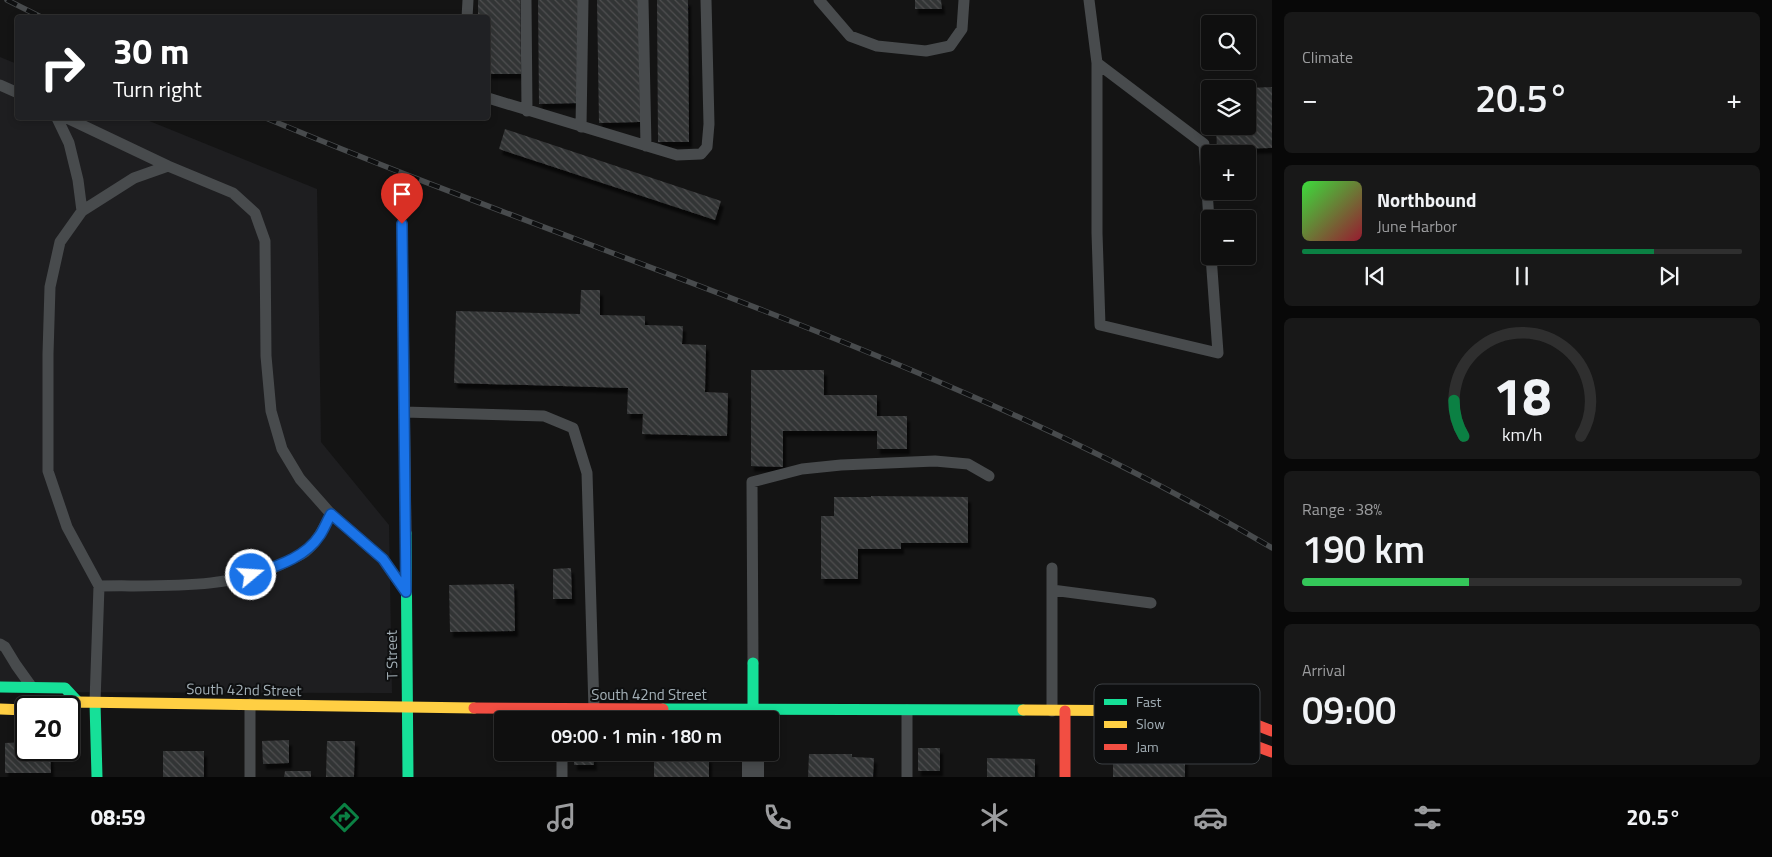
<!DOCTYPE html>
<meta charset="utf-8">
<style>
body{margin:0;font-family:"Titillium Web",sans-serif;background:#181818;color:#f1f3f6;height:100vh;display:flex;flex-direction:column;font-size:19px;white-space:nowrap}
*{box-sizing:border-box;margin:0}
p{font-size:16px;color:#9b9c9e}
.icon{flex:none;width:28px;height:28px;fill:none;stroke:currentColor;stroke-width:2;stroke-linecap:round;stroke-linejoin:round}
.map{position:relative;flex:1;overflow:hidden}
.details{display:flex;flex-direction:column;gap:12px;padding:12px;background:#080808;width:500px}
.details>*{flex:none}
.top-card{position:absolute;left:15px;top:15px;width:475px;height:105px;border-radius:5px;box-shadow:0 2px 8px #0003,0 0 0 1px #2f2f2f;background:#202124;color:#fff;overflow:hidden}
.tools{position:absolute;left:1201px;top:15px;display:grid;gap:10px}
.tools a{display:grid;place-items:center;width:55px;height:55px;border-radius:5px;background:#0f0f0f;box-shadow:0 2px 8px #0003,0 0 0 1px #2f2f2f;font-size:25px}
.speed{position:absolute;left:15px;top:696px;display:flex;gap:10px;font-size:25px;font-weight:700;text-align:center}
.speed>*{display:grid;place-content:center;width:65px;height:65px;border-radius:50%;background:#0f0f0f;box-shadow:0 2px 8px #0003,0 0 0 1px #2f2f2f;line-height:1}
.speed .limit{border:2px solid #111;border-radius:8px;background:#fff;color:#111}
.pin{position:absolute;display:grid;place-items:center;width:42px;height:42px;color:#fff;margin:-51px -21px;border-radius:50% 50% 50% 0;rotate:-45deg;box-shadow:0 0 5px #0007}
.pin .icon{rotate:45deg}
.me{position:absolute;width:55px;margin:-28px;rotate:72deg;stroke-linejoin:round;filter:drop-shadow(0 0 4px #0008)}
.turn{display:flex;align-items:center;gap:18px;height:105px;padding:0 15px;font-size:22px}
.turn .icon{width:65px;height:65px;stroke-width:2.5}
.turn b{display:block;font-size:35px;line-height:42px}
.big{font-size:38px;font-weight:600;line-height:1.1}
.details .card{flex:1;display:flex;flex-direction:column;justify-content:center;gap:8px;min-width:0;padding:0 18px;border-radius:8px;background:#181818}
.details .dial{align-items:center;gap:0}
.dial svg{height:130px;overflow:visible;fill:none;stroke:#2f2f2f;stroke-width:7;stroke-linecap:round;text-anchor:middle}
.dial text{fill:#f1f3f6;stroke:none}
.song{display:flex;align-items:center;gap:15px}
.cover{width:60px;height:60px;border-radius:8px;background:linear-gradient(135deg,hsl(120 70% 55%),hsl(350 70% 35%))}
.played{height:5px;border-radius:2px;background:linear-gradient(90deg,#0b8043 80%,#2f2f2f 80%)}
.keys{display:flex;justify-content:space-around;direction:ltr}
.heat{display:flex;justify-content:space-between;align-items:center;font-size:28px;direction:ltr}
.charge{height:8px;border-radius:4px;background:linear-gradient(90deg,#34c759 38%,#2f2f2f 0)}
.trip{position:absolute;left:494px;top:711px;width:285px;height:50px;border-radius:5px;background:#0f0f0f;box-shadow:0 2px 8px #0003,0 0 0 1px #2f2f2f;font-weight:600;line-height:50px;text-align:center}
.tab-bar{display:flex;height:80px;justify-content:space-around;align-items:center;background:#060606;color:#9b9c9e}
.tab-bar .icon{width:35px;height:35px}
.tab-bar .current{color:#0b8043}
.tab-bar b{font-size:22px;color:#f1f3f6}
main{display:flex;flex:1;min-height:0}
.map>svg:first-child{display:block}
</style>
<main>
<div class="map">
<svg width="1272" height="777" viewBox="0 0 1272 777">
<defs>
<pattern id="building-back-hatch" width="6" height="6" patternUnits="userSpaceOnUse" patternTransform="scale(1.25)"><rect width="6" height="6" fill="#333435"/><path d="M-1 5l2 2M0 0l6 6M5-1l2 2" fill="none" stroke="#4e4f50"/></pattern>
<filter id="shadow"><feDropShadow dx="3" dy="5.5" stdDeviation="1" flood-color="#0009"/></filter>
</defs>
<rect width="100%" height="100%" fill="#141414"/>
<path fill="#1e1e20" d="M0 57 17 64 18 118H142L317 189 321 442 389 525 392 693 0 692Z"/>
<path fill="url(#building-back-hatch)" filter="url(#shadow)" d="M478 0H520L521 74H488V18H478Z
M538 0H579L580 103 539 104Z
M597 0H639L640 122 599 123Z
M657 0H688L689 142H658Z
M915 0H941L942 9H915Z
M1272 87V148L1217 149 1216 126H1248V88Z
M505 129 721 201 715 220 499 149Z
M581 290H600V315L645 316V325L683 326 682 344 706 345 705 392 728 393 727 436 642 434 643 414H627L628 388 454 383 456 311 580 314Z
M751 370H824V395H877V416H907V449H877V431H783V467L751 466Z
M871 496 968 497V543H901V549H858V579H821V516H834V497H871Z
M571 568 572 599H553V569Z
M514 584 515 631 450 632 449 585Z
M289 740V763L263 764 262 741Z
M327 741H355L354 777H326Z
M26 742V750H50L51 773H5V743Z
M918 748H940V771H918Z
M163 751H204V777H163Z
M574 752H593L594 765H574Z
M1113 753 1161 754V758H1185V777H1113Z
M809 754H852V757L874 758 873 777H808Z
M654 756 709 757V777H654Z
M987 758 1035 759V777H987Z
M285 771H311V777H284Z"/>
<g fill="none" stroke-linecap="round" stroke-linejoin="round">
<path stroke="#484b4d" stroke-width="11" d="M526 0 527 111
M643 0 646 146
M819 0 850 36 877 46 926 51 950 46 962 29 964 0
M1089 0 1097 63V233L1100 325 1218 353 1211 256
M467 18 468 0
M1097 63 1204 144 1210 236
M0 85 18 93
M488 98 677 155 701 154 707 147 709 124 706 0
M57 118 69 143 78 180 82 211
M67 118 168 166
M581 127 583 0
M402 224 406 533
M404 412 544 416 573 428 587 473 594 709
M1052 568V711
M99 586C162 585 230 591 288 561 293 558 300 556 305 552 317 543 324 527 331 514
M1052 590 1151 603
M0 644 5 647 16 665 31 686
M753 663 752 482 802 469 841 465 935 461 968 464 989 476
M95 702 99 586 67 527 48 471V354L50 287 60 242 82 211 134 178 168 166 233 193 255 213 265 241 266 356 271 411 282 449 300 479 331 514 383 559 401 585
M250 704V777
M907 710V777
M562 752V777"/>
<path stroke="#484b4d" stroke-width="22" d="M753 777V752"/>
<path stroke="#16e098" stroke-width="11" d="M406 533 408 777
M753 663V720
M0 687 65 688 78 702
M95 703 97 777
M663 709 1023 710"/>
<path stroke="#ffcf43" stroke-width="11" d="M68 708 78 702 474 708
M0 709 26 710
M1023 710 1175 711 1197 714 1219 723"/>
<path stroke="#f24e42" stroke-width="11" d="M474 708 663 709
M1065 711V777
M1272 731 1228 714 1219 723 1223 734 1272 752"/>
<g stroke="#484b4d" stroke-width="5.5">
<path id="rail" d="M7 0 43 18
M266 118C602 259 957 361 1272 548"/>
</g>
<use href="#rail" stroke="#0e0f10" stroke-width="4" stroke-dasharray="11" stroke-linecap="butt"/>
</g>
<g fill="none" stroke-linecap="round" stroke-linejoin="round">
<g stroke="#114b97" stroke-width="12">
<path id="route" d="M251 575C277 566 305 558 320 535 324 529 327 521 331 514L383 559 406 592 402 224"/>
</g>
<use href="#route" stroke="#1a73e8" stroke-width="9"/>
</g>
<g text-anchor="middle" stroke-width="4" stroke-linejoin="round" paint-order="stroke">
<g font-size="15" fill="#a4b0b7" stroke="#0e0f10">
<text transform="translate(392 655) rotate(-91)" y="5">T Street</text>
<text transform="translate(244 690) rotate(1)" y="5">South 42nd Street</text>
<text x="649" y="700">South 42nd Street</text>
</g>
</g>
<rect x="1094" y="684" width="166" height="80" rx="8" fill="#0e0f10" stroke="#3b3f42" stroke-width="1"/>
<rect x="1104" y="699" width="23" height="6" fill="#16e098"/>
<rect x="1104" y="721" width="23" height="7" fill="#ffcf43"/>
<rect x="1104" y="744" width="23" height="6" fill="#f24e42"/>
<g font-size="14" fill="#a4b0b7">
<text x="1136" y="707">Fast</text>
<text x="1136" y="729">Slow</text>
<text x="1136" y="752">Jam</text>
</g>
</svg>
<div class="tools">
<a><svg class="icon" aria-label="search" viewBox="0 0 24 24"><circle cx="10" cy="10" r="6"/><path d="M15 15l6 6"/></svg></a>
<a><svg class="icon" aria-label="layers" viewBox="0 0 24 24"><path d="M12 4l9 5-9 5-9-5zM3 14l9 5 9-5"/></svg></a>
<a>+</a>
<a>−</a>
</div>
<div class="speed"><div class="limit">20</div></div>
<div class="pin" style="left:402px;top:224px;background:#d93025"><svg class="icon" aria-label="arrive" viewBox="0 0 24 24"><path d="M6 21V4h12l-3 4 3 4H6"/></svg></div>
<svg class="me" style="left:251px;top:575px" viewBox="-20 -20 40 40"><circle r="17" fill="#1a73e8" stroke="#fff" stroke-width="3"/><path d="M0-11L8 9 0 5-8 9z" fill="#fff"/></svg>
<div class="trip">09:00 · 1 min · 180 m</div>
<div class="top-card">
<div class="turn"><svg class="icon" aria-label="right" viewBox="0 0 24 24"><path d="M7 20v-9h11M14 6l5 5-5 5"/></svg><div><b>30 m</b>Turn right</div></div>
</div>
</div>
<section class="details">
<div class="card"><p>Climate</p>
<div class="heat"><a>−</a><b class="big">20.5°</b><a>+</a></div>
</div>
<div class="card">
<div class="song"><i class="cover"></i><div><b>Northbound</b><p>June Harbor</p></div></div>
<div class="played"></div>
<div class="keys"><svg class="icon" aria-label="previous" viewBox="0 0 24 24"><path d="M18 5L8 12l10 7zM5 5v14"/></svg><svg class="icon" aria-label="pause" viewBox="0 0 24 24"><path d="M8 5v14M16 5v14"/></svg><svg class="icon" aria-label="next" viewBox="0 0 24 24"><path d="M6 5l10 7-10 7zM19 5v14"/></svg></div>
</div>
<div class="card dial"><svg viewBox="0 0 100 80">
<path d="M14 69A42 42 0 1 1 86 69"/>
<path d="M14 69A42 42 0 0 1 8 47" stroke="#0b8043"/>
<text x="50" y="56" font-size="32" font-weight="700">18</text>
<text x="50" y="72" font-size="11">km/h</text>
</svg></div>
<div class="card"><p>Range · 38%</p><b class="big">190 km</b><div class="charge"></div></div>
<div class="card"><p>Arrival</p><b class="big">09:00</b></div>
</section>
</main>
<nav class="tab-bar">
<b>08:59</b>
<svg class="icon current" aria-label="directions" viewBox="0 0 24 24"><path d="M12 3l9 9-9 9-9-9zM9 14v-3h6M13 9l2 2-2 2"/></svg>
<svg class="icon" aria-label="music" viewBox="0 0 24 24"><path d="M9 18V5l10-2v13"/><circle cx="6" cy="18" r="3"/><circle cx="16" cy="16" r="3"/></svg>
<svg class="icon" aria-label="phone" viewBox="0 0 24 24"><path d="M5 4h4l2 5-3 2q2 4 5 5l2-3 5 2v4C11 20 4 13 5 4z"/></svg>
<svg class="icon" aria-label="climate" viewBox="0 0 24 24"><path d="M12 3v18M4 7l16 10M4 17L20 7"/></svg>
<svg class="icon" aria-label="car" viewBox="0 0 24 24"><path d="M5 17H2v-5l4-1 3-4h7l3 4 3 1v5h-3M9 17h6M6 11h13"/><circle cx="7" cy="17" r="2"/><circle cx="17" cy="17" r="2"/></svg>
<svg class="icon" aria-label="filters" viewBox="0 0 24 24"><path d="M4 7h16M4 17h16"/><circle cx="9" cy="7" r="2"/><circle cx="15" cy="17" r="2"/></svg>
<b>20.5°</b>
</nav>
